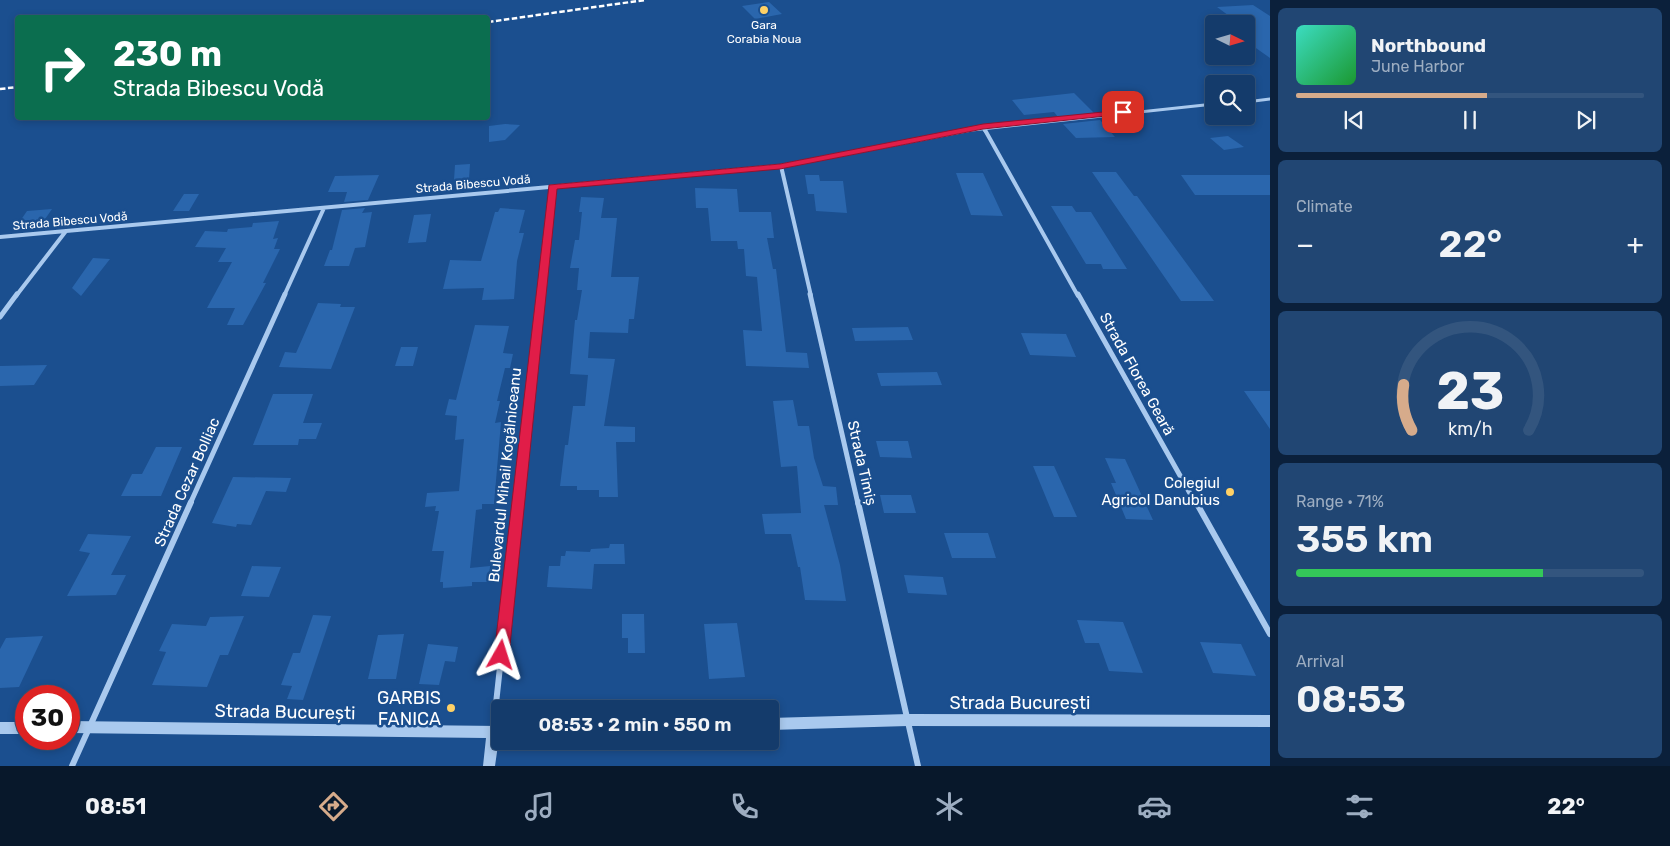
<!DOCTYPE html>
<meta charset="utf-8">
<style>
body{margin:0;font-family:Rubik,sans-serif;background:#214673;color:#f1f3f6;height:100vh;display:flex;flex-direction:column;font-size:19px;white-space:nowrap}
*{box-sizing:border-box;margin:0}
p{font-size:16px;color:#9dadc1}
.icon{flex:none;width:28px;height:28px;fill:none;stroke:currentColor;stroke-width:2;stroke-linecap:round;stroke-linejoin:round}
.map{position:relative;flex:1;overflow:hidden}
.drawer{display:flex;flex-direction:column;gap:8px;padding:8px;background:#0b203b;width:400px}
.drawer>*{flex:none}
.top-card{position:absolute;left:15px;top:15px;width:475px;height:105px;border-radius:5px;box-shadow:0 2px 8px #0003,0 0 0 1px #33557e;background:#0b6e4f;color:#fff;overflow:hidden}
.needle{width:32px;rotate:95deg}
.buttons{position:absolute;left:1205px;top:15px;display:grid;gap:10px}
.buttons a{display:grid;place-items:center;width:50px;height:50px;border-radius:5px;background:#143b6b;box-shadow:0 2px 8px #0003,0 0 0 1px #33557e;font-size:25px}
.speed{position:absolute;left:15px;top:685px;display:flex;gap:10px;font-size:25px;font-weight:700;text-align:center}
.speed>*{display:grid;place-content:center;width:65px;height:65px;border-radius:50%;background:#143b6b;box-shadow:0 2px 8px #0003,0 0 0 1px #33557e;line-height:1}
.speed .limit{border:8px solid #d22;background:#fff;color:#111}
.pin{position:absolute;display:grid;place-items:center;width:42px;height:42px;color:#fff;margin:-21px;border-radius:10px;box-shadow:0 2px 8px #0006}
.me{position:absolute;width:55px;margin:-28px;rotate:6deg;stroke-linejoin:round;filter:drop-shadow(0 0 4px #0008)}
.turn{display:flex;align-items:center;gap:18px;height:105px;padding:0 15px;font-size:22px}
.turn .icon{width:65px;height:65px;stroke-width:2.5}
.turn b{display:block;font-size:35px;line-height:42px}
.big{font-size:38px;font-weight:600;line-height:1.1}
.drawer .widget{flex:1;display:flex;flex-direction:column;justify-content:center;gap:8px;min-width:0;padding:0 18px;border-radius:8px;background:#214673}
.drawer .dial{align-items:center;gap:0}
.dial svg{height:130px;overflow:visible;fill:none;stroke:#33557e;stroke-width:7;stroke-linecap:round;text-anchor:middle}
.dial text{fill:#f1f3f6;stroke:none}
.song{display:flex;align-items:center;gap:15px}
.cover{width:60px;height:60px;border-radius:8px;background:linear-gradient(135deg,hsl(170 70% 55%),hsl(130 70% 35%))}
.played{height:5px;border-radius:2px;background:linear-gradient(90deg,#d6ab8b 55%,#33557e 55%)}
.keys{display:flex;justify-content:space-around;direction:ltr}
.heat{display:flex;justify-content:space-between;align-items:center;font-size:28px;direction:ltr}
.charge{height:8px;border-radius:4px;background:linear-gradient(90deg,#34c759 71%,#33557e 0)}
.trip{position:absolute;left:491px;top:700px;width:288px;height:50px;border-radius:5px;background:#143b6b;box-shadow:0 2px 8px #0003,0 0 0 1px #33557e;font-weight:600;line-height:50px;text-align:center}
.tabs{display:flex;height:80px;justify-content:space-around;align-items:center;background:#08182b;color:#9dadc1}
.tabs .icon{width:35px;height:35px}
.tabs .current{color:#d6ab8b}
.tabs b{font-size:22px;color:#f1f3f6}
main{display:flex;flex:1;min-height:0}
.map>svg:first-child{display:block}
</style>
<main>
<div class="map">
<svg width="1270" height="766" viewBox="0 0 1270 766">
<rect width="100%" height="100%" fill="#1b4f8f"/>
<path fill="#2a66ad" d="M769 2 782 14 755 19 742 6Z
M1253 5 1270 16V58L1246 41V24H1240L1217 7Z
M1074 93 1094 113 1058 117 1054 112 1024 115 1012 100Z
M1100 120 1115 137 1076 138 1063 124Z
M505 124 520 125 505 140 489 142V126Z
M1228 136 1244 147 1224 150 1210 138Z
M470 164 469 179 454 180 455 165Z
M1092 172H1116L1134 196H1137L1214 301H1181Z
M956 173H983L1003 216 971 215Z
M379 175 368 200 344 202 347 192H328L335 176Z
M805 175H819L820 181H843L847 213 816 211 814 194H808Z
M1181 175H1270V195H1195Z
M695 188 737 189 739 212H771L774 238H767L773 269H776L786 352 807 353 809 368 746 366 743 330 762 331 757 277 746 276 744 249H738L737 241H711L708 208H696Z
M184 194H199L189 211H173Z
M581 197 604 198 601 218H617L611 277H639L634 319H629L628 333 590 332 588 358 615 359 604 426 635 427V442H616L618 497H599V490H577V486H560L565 445H568L573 406H585L588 375 570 374 575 320H577L582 290H577L579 268H570L575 240H579L582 212H579Z
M1051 206H1072L1076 212H1091L1127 269H1103L1101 264H1086Z
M365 208 362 213 372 212 365 247 355 248 349 266H324L330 250H332L342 210Z
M500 208 525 210 519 233H524L517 261 514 299 482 300 484 288 443 289 450 260 481 261 495 212H498Z
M52 209 41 225 16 227 27 211Z
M431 214 426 242 408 243 414 215Z
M279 221 273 239 278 238 274 249H280L263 283H266L243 325H227L235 308H207L232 262H218L226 248 195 247 205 231 227 232 228 229 252 227 253 223Z
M93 258 110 259 81 296 72 288Z
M318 303 341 304 340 307H355L331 369 279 367 285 352 296 353Z
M475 325 509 326 503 353 513 354 510 368H505L497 401H500L495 423 501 422 494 504H482V509L476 510 470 568 490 566 489 582H472V586L443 588V582H440L444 551H432L439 511H435L436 506 425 507 427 493 459 491 464 439 455 440 457 416 445 415 449 399 456 400Z
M908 327 913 340 855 341 852 328Z
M1021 333 1066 334 1076 357 1030 355Z
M401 347H418L413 366H395Z
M47 365 34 385 0 386V366Z
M937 372 942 385 881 386 877 373Z
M1244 391H1270V429Z
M273 394H313L303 423H322L316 439H299L298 445H253Z
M793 400 798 426H809L814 458 823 486 836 487 838 505H824L840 565 846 601 805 600 800 567H798L791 534H765L762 514 801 513 797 466 781 467 773 401Z
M876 441H908L912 458 880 457Z
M156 447H182L161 496H121L132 474H142Z
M1105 458 1125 459 1153 520 1126 519 1111 483H1116Z
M1033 466H1054L1077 517H1054Z
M233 477 291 478 286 492 266 491 251 525 237 524 236 527 212 523Z
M880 495H911L916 513H884Z
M944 533H988L996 558H952Z
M88 534 131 536 111 575H126L116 595 67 596 90 553 79 551Z
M610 544H624L625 564H594L592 589 547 587 549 566H560L561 556H565L566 551 590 552 591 549 609 548Z
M252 566 281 567 269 597 241 596Z
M904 575 943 577 947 595 908 593Z
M622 614H644L645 653H628V638H622Z
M313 615 331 616 303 700 287 699 292 686 281 685 293 653H300Z
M244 616 228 655H220L207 687 152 685 166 652 159 651 172 624 206 626 210 617Z
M1077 620 1123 622 1143 673 1109 671 1099 643H1085Z
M737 623 745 677 709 679 704 624Z
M404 634 396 679H368L378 635Z
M43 636 19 687 0 688V649L6 638Z
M1200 642 1241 644 1256 676 1213 673Z
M428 644 458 647 455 662 445 661 439 685 419 684Z"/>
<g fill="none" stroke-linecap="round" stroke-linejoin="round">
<path stroke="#a9c9ee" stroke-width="3" d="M1246 102 1270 99
M983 127 985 131
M963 131 1214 104"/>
<path stroke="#a9c9ee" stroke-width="4" d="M985 130 1078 296
M781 166 811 296
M0 237 781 166 969 130
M16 296 66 231
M284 296 324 208
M540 296 552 187"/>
<path stroke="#a9c9ee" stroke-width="5" d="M810 294 858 504
M1078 294 1196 504
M0 317 17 294
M190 504 285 294
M518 504 540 294"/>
<path stroke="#a9c9ee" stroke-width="6" d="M858 502 918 766
M1196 502 1270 634
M493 731 518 502
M72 766 191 502"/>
<path fill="#a9c9ee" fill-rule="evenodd" d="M908 714 1270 715V727L908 726 770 730V718Z
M69 721 500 726V738H499L495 766H483L486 738 69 733Z
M0 722H26V734H0Z"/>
<path stroke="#fff" stroke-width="2.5" stroke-dasharray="5.5 2.5" stroke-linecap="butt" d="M488 22 645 0
M0 89 18 87"/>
</g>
<path fill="#e11d48" stroke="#92132f" d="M1123 110 1127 112 1125 114 983 129 780 169 557 189 509 655 507 660 501 662 496 660 494 655 549 185 780 164 983 124Z"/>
<g fill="#ffd166" stroke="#1b4f8f" stroke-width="2">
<circle cx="764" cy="10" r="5"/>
<circle cx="1230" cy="492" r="5"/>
<circle cx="451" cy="708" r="5"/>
</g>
<g text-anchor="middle" stroke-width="5" stroke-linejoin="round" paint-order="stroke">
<g font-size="12" fill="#fff" stroke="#1b4f8f">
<text x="764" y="29">Gara<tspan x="764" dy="14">Corabia Noua</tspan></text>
</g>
<g font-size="12" fill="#fff" stroke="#1b4f8f">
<text transform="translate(473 184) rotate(-5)" y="4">Strada Bibescu Vodă</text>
<text transform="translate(70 221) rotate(-5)" y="4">Strada Bibescu Vodă</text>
</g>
<g font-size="15" fill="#fff" stroke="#1b4f8f">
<text transform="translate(1137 374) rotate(61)" y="5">Strada Florea Geară</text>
<text transform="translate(862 463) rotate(77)" y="5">Strada Timiș</text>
<text transform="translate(505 475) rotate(-84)" y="5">Bulevardul Mihail Kogălniceanu</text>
<text transform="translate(187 482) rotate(-66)" y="5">Strada Cezar Bolliac</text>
</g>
<g font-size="15" fill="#fff" stroke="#1b4f8f" text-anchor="end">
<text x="1220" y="488">Colegiul<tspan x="1220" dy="17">Agricol Danubius</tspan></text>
</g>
<g font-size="18" fill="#fff" stroke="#1b4f8f" text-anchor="end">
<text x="441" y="704">GARBIS<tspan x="441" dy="21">FANICA</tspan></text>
</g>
<g font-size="18" fill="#fff" stroke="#1b4f8f">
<text x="1020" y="709">Strada București</text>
<text transform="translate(285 712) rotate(1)" y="6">Strada București</text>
</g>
</g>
</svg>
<div class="buttons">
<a><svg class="needle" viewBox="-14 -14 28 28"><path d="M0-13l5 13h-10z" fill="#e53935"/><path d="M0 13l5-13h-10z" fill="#9dadc1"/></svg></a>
<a><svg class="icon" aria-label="search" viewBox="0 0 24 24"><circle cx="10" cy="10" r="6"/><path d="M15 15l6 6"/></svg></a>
</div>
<div class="speed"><div class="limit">30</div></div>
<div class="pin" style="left:1123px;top:112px;background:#d93025"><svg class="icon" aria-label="arrive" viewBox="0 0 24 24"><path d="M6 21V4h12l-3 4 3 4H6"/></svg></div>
<svg class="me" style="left:501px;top:655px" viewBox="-20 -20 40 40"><path d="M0-17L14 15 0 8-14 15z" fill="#e11d48" stroke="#fff" stroke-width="4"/></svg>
<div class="trip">08:53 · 2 min · 550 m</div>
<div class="top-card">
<div class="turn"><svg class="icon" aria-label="right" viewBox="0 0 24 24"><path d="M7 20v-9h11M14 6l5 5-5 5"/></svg><div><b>230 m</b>Strada Bibescu Vodă</div></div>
</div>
</div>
<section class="drawer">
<div class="widget">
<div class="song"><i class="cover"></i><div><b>Northbound</b><p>June Harbor</p></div></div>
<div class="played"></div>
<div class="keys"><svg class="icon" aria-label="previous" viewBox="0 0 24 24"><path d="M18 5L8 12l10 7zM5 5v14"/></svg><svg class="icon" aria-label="pause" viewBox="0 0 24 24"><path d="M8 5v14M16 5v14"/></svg><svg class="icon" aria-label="next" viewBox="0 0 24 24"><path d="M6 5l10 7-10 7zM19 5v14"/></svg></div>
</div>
<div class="widget"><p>Climate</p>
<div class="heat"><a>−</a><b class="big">22°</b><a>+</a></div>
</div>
<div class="widget dial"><svg viewBox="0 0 100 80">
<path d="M14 69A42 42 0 1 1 86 69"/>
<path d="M14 69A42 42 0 0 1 9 41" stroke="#d6ab8b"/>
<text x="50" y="56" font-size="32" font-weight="700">23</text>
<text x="50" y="72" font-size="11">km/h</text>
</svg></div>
<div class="widget"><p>Range · 71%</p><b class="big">355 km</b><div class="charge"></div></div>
<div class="widget"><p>Arrival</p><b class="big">08:53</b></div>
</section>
</main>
<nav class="tabs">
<b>08:51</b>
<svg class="icon current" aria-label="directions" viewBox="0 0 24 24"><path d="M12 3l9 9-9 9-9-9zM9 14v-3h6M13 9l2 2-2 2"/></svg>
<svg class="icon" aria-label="music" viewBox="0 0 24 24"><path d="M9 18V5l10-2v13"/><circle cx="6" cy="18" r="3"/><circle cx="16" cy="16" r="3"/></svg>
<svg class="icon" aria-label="phone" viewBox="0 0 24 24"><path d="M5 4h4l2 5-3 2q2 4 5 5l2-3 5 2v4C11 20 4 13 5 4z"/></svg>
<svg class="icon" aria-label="climate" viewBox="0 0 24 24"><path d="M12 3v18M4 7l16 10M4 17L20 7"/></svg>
<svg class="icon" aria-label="car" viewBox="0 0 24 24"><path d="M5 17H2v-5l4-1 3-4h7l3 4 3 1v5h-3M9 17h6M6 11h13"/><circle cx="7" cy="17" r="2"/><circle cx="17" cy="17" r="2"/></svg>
<svg class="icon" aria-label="filters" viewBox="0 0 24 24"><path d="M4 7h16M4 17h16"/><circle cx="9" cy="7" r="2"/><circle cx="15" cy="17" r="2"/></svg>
<b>22°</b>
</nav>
